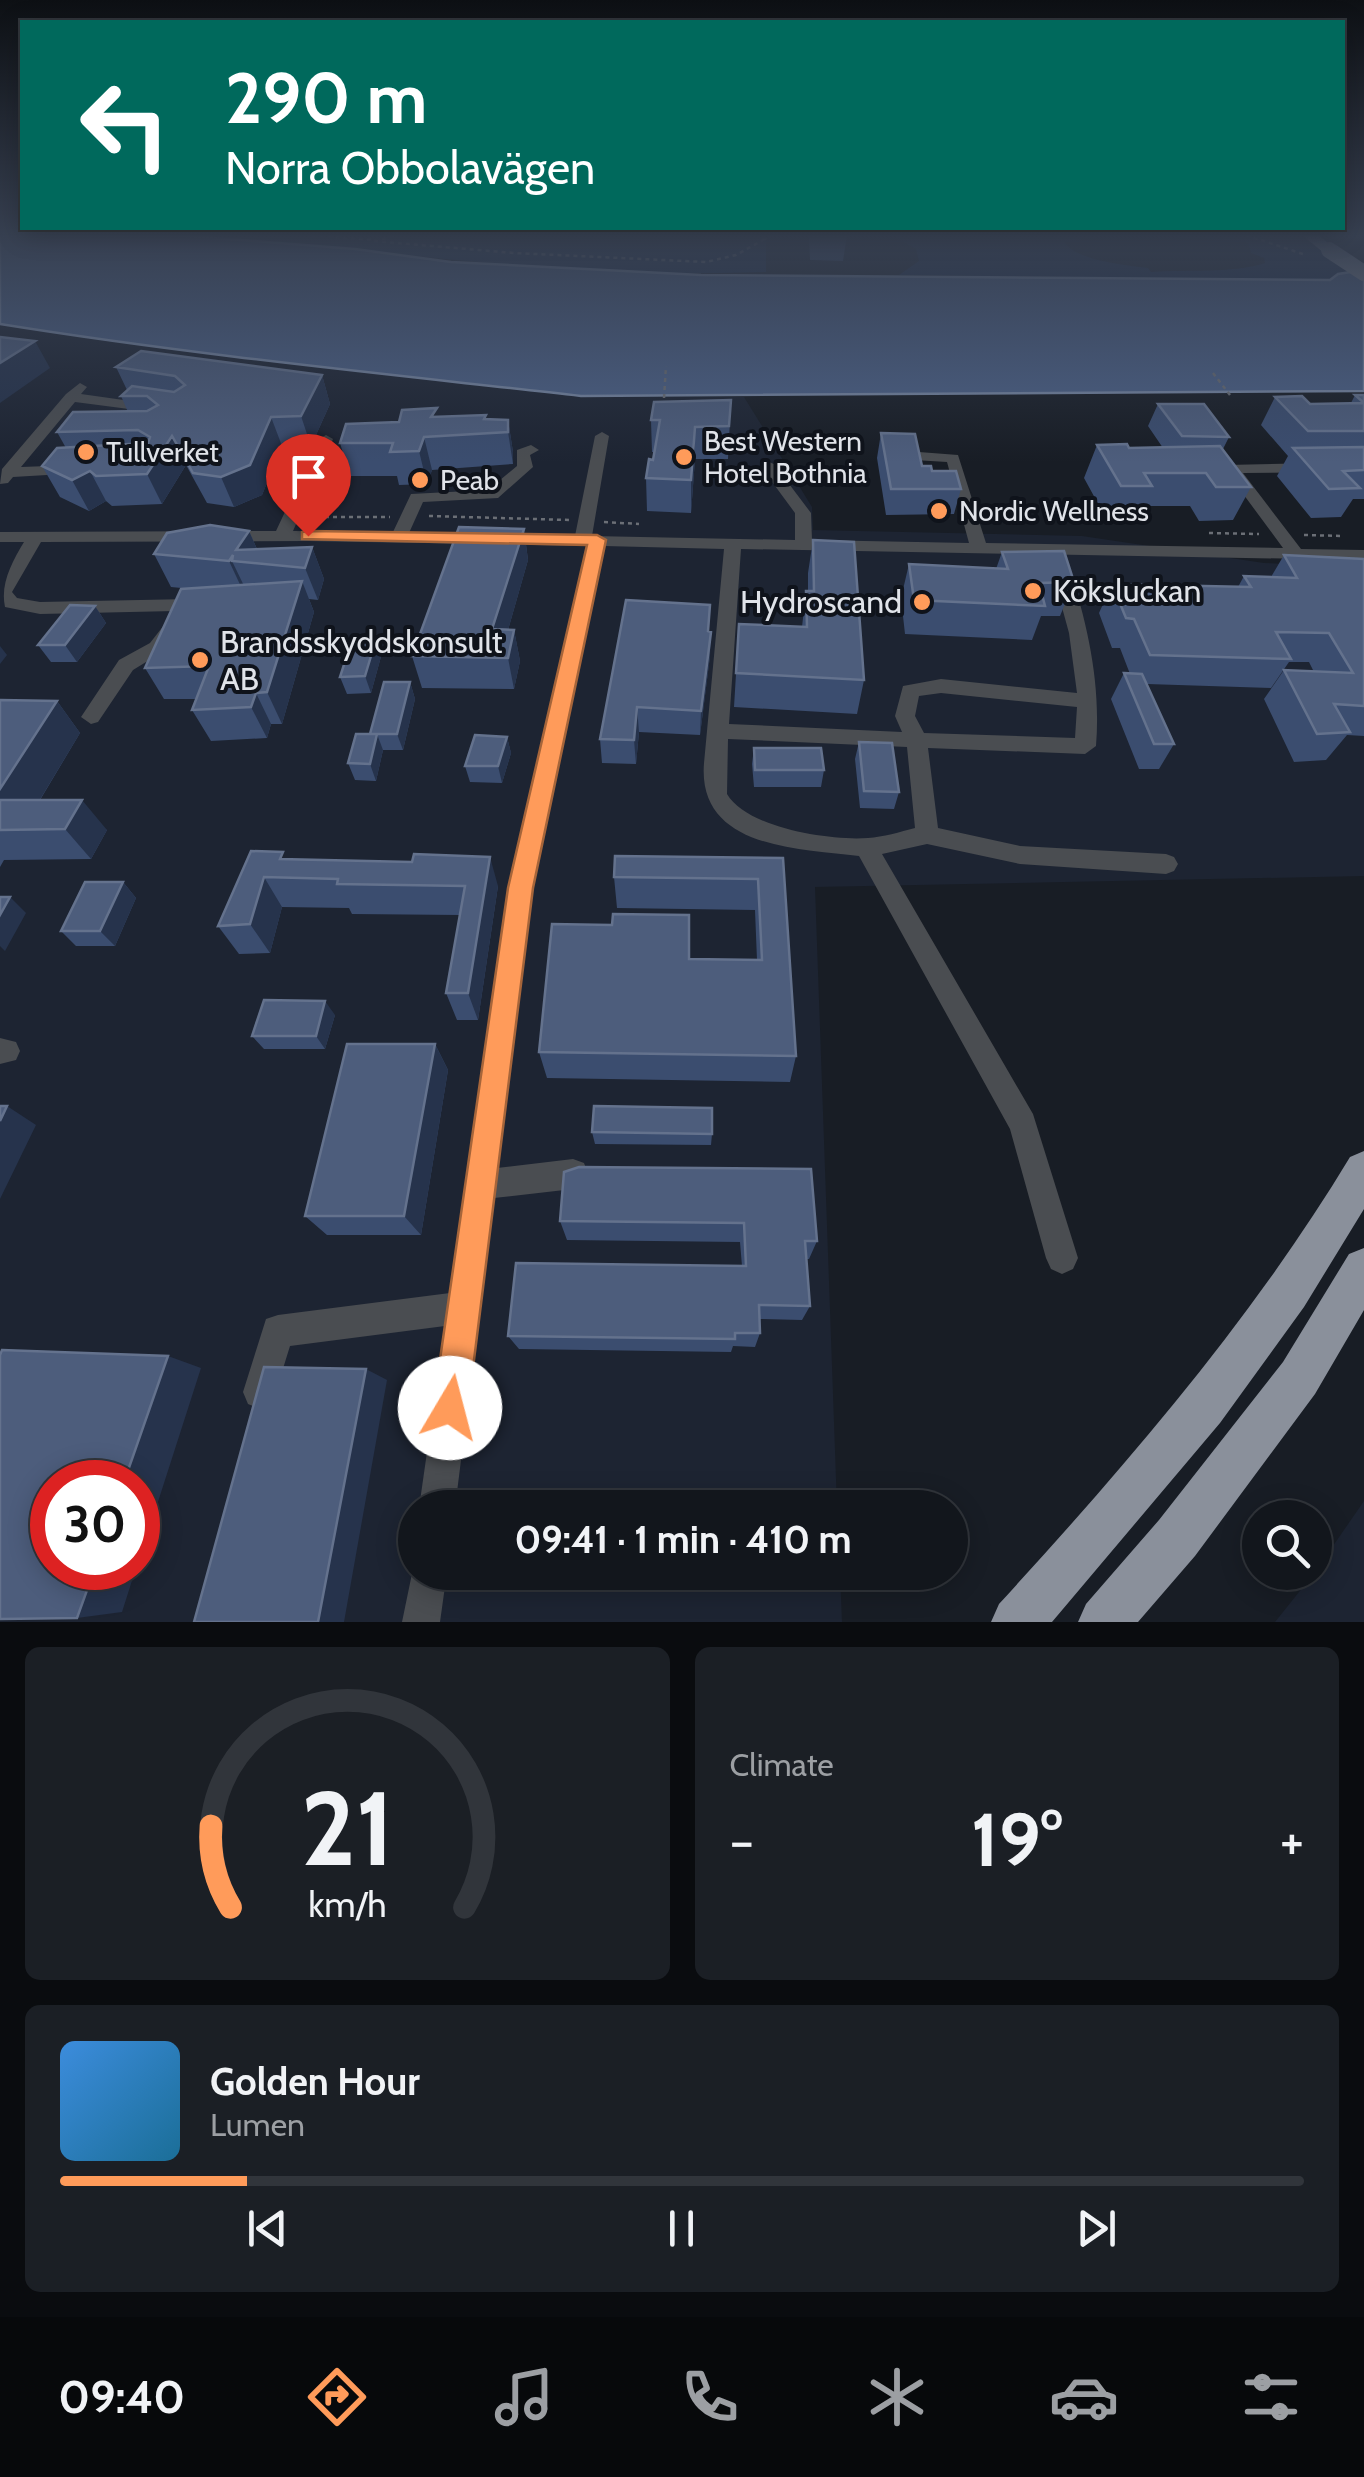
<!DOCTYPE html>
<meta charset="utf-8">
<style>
body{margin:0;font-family:Cabin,sans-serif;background:#1b1f25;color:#f1f3f6;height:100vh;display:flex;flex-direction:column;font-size:38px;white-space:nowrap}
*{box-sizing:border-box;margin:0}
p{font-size:32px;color:#9c9fa3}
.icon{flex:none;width:55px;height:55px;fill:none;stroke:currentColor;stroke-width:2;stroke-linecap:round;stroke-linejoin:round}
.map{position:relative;height:1622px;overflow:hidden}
.side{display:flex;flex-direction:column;gap:25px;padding:25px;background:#0a0c0f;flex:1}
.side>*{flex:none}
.guide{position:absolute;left:20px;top:20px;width:1325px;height:210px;border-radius:0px;box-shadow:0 5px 25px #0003,0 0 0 2px #31353b;background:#00695c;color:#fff;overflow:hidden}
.tools{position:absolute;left:1242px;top:1500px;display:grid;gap:20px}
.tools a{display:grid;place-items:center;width:90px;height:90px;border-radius:50%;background:#12161c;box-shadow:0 5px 25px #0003,0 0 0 2px #31353b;font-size:50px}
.speed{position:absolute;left:30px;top:1460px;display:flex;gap:20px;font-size:50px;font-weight:700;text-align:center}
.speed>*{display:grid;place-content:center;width:130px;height:130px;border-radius:50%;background:#12161c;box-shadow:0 5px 25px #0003,0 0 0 2px #31353b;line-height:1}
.speed .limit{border:15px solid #d22;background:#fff;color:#111}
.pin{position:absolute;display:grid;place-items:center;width:85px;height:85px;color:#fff;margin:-102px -42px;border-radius:50% 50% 50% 0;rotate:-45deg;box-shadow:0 0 10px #0007}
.pin .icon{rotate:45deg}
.me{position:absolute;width:110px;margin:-55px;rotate:8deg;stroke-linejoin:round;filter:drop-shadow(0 0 8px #0008)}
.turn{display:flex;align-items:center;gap:35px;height:210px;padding:0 40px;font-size:45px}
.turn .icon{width:130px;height:130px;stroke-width:2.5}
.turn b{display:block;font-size:70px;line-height:85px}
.big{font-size:75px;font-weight:700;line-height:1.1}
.side .tile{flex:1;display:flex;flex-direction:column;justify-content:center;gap:15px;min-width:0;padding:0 35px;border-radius:15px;background:#1b1f25}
.side .dial{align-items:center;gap:0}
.dial svg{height:260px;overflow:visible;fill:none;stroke:#31353b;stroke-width:7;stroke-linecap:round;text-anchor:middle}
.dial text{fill:#f1f3f6;stroke:none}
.song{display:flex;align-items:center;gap:30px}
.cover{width:120px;height:120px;border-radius:15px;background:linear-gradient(135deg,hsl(210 70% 55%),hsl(200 70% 35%))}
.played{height:10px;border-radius:5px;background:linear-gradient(90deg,#ff9b5a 15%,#31353b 15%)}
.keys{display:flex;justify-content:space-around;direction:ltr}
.heat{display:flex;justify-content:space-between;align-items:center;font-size:55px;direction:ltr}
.side .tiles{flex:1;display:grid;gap:25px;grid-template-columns:1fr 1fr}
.tile:last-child{grid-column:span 2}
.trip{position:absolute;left:398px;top:1490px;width:570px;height:100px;border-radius:50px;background:#12161c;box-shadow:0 5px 25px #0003,0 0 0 2px #31353b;font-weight:700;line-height:100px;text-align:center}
.tabs{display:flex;height:160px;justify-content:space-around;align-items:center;background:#07090b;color:#9c9fa3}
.tabs .icon{width:70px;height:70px}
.tabs .selected{color:#ff9b5a}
.tabs b{font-size:45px;color:#f1f3f6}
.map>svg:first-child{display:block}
</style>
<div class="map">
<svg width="1364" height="1622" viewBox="0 0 1364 1622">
<rect width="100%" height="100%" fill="#181d25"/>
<path fill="#1d2432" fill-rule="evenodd" d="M0 324 105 341 581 396 744 397 812 507 813 530 1082 536 1264 563 1364 567V876L815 887 837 1507 415 1508V1572L840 1573 842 1622H0ZM52 1482H138V1568H52Z
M1364 1501V1622H1275L1315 1572Z"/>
<path fill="#192a49" d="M176 235H311L374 241 397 235H766V272C630 277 494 265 360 250 299 243 237 241 176 235Z
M892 235H1110L1064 242C1077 261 1126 265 1148 268L1151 272C1190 269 1228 274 1265 263L1264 258 1251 253 1248 243 1241 241 1141 235H1300L1353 272 1330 280 899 275 919 261 916 249Z"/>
<path fill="#4d6288" stroke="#7989a5" stroke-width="2.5" d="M0 235H176L355 249 451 262 701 275 1330 280 1338 274 1364 270V391L581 396C387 374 193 355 0 324Z"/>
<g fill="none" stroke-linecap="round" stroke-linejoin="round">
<path stroke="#6b6f76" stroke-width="2.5" stroke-dasharray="4 4" stroke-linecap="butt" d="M311 235 373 240
M1246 235 1306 255
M382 239 397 235
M763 240 772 235
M374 241 514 253 706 262 736 255 763 240V235
M1213 373 1230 395
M664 398 666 366
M429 516 570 520
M309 517H390
M604 522 639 524
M1209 533 1259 534
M1304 535 1344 536"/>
<path fill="#4a4d51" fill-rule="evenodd" d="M80 383 87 387 81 394 152 404 159 408 152 412 75 402 21 467 75 465 81 467V473L13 477 8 483 0 484 2 469 66 394Z
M602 432 609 436 592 536 795 540V513L761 467 769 462 774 464 811 513 812 540 969 543 947 462 914 460V454L919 452 958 455 986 543 1283 548 1224 468 1226 465 1364 462V472L1243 473 1301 549 1364 550V560L741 549 729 724 902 732 895 716 903 686 941 679 1077 693 1069 633 1051 567 1060 562 1069 567C1088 626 1101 684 1096 746L1085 754 928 748 938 828 1020 846 1166 854 1174 857 1178 864 1174 871 1166 874 1020 864 927 844 882 854 1033 1114 1078 1258 1073 1269 1062 1274 1051 1269 1046 1258 1010 1129 859 856C798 849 697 848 704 763L724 549 604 546 532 888 497 1168 573 1159 584 1163 588 1174 584 1185 573 1189 494 1198 455 1508H419L445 1326 290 1346 272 1404 260 1409 248 1404 243 1392 266 1319 278 1315 450 1293 508 888 587 546 308 541 41 542 12 592 17 598 40 602 190 599 199 605 164 651 133 670 98 722 91 724 81 717 119 660 150 643 175 611 40 614 5 607C0 584 12 562 24 542H0V532L276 531 319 439 326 435 333 439 293 531 393 532 411 494 488 490 517 466V450L531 445 539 450 530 455 533 467 498 498 423 502 409 533 575 536 595 436ZM941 693 1077 707 1075 738 924 733 915 716 919 696ZM728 739 907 747 915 828C900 832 883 837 868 838 830 841 747 828 727 794Z
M0 1038 16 1042 20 1051 16 1060 0 1064Z
M415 1559V1572H447L440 1622H402Z"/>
<path fill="#8a909b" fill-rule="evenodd" d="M1302 235H1319L1336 250 1324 253Z
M1364 1151V1209L1304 1307 1220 1423 1052 1622H991L999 1604C1128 1463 1251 1321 1350 1157Z
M1364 1248V1310L1315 1394 1195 1556 1138 1622H1078L1086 1604 1159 1520 1283 1362 1349 1254Z"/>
<path stroke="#8a909b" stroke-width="16" d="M1329 250 1364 273"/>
</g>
<path fill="#3b4d6f" d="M809 235H847L843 261 810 260Z
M116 367 322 375 330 404 311 446H282L262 495 234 507 207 503 186 465 162 504 112 506 106 501 89 511 60 497 42 466 66 448 57 432 128 412 121 396 127 390Z
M1355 395H1364V499H1353L1341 517 1311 518 1277 476 1288 456 1261 425 1275 397 1310 404 1351 403Z
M731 400 728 459H695L691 513 647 511 646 478 653 460 655 452H652L651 420Z
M1158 404 1229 437 1223 449 1251 487 1233 520 1199 521 1190 506H1143L1137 519 1107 520 1084 478 1097 445 1129 448H1163L1148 426Z
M438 417 508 420 513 452V464L432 470 427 484 399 485 397 476H350L340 443Z
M881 433 922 466 961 489 954 514 886 515 877 458Z
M524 529 528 560 508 630H514L520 661 514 689 422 688 412 656Z
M249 531 257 549 312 547 324 579 318 600 309 599 314 612 282 724H271L267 738 211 741 192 710 197 699H164L145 668 192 589 171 587 154 554Z
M813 540 864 680 857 714 734 707 739 624 802 627 806 591H808V573Z
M1002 552 1074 582 1060 616H1041L1032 640 905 634 901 598 909 564 996 569Z
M1284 555 1364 559V736L1347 735 1326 760 1294 762 1264 699 1284 670 1314 672 1309 662H1289L1271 688 1147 684 1174 744 1159 769H1139L1111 699 1124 673 1130 674 1120 648H1112L1099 613 1112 584 1238 587 1244 576 1271 577Z
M95 606 106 623 77 662H51L38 645Z
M709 632 710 656 700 735 639 732 636 764 602 763 600 739Z
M382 653 371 693 347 694 340 677Z
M410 682 415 699 403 750H383L376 781 355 780 348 763Z
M0 700 57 701 80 733 40 800 107 830 91 859 4 860 0 867Z
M507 737 511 753 502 783 470 782 465 766Z
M859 742 899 792 894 809 860 808 855 759Z
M754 748 824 770 821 787H754L752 764Z
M251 851 287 859 412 862 498 886 478 1020H457L446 993 460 915 352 914 349 908 282 907 270 953 239 954 218 926Z
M783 858 796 1056 790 1082 547 1078 539 1052 689 959 757 960 755 910 617 908 614 877Z
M123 882 136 898 115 946H76L61 931Z
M335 1015 325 1049H264L252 1036Z
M435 1044 448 1070 421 1235H327L305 1216Z
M592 1132 712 1134 711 1145 595 1144Z
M564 1172 817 1241 809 1259H806L810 1306 802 1320 760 1319V1333L755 1347 733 1346 731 1352 519 1349 508 1336 742 1266 740 1242 567 1240 560 1221Z"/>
<path fill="#26334c" d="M35 341 50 368 0 403V363Z
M322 375 330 404 311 446 301 416Z
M271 417 282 446 262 495 234 507 221 477Z
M508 420 513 452V464L508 432Z
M695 427V459L691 513V480Z
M172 436 186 465 162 504 147 474Z
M424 437 432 470 427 484 419 451Z
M90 471 106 501 89 511 72 480Z
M524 529 528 560 500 658 492 629Z
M249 531 263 563 236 550Z
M312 547 324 579 318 600 305 568Z
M233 555 232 561 246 590 244 593 229 561Z
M302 581 314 612 282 724 267 692Z
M95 606 106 623 77 662 65 645Z
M514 630 520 661 514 689 508 658Z
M711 632 710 656 700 735 701 711Z
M377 636 382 653 371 693 365 676Z
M0 646 7 655 0 664Z
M410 682 415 699 403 750 397 734Z
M256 693 271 724 267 738 251 707Z
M57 701 80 733 21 831 0 808V789Z
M637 707 639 732 636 764 634 740Z
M377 734 383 750 376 781 370 764Z
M507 737 511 753 502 783 498 766Z
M82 800 107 830 91 859 65 829Z
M490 857 498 886 478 1020 468 993Z
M264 877 282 907 270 953 250 924Z
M123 882 136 898 115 946 100 931Z
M10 897 26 913 5 951 0 946V915Z
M325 1001 335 1015 325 1049 316 1036Z
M435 1044 448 1070 421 1235 404 1216Z
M7 1106 36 1125 0 1199V1121Z
M168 1356 201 1368 138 1564V1482H124Z
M366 1369 387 1380 344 1622H318Z
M95 1568H136L122 1612 77 1618Z"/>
<path fill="#4d5d7c" stroke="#64728d" stroke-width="2.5" d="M0 337 35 341 0 363Z
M141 351 322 375 301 416 271 417 250 465 221 477 193 473 172 436 147 474 96 476 90 471 72 480 42 466 57 448 148 443 150 437 138 430 57 432 73 412 147 411 158 405 147 396H121L132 386 174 392 185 385 175 376 116 367Z
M1355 395H1364V431H1308L1275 397 1302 396 1310 404 1364 403Z
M731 400 729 426 695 427 691 480 646 478 649 459 653 460 660 420H651L654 402Z
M1158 404H1204L1229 437 1182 436Z
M437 408 431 417 486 415 484 419 508 420V432L424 437 419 451 390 452 393 443H340L346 424 399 422 402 410Z
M881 433 915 434 922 466H931L932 471H956L961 489H891Z
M1127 444 1129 448 1220 446 1251 487H1216L1206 473H1144L1152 486H1121L1097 445Z
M1364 447V470L1343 471 1360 488 1329 489 1293 448Z
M210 525 249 531 236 550 312 547 305 568 232 561 233 555 229 561 154 554 167 533Z
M459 527 524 529 492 629 514 630 508 658 412 656Z
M813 540 854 542 864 680 736 673 739 624 807 627 806 591H814Z
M1064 551 1074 582 1039 583 1045 606 914 600 909 564 1008 569 1002 552Z
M1284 555 1364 559V706L1334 704 1350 732 1317 734 1284 670 1353 673 1329 633 1276 632 1291 659 1150 655 1134 619 1126 618 1112 584 1251 587 1244 576 1297 578Z
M302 581 267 692 256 693 251 707 192 710 209 666 145 668 181 589Z
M626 600 710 605 708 631 711 632 701 711 637 707 634 740 600 739Z
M70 605 95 606 65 645H38Z
M377 636 365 676 340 677 353 637Z
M1124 673 1142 674 1174 744H1154Z
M384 682H410L397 734H370Z
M0 700 57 701 0 789Z
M356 734H377L370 764 348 763Z
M475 735 507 737 498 766H465Z
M859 742 892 743 899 792 864 791Z
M754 748H821L824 770H755Z
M0 800H82L65 829 0 830Z
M251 851 283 852 280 859 412 862 414 854 490 857 468 993H446L465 886 337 884 338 879 264 877 250 924 218 926Z
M615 856 783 858 796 1056 539 1052 552 924 612 925 613 914 689 915V959L762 960 758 879 614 877Z
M85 882H123L100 931H61Z
M0 897H10L0 915Z
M264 1000 325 1001 316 1036H252Z
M347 1044H435L404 1216H305Z
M0 1106H7L0 1121Z
M594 1106 712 1108V1134L592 1132Z
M579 1167 811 1169 817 1241H805L810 1306 759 1305 760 1333H735V1339L508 1336 516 1263 746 1266 744 1223 560 1221 564 1172Z
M2 1350 168 1356 124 1482H52V1568H95L77 1618 0 1619V1355Z
M264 1367 366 1369 318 1622H194Z"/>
<linearGradient id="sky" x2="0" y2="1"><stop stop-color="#0d1014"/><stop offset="0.51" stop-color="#374051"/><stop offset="1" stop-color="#374051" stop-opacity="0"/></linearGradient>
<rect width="1364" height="462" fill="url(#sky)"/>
<path fill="#ff9b5a" stroke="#a6653a" stroke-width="2.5" d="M308 531 597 535 606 540 533 888 468 1408 463 1420 450 1425 438 1420 433 1408 508 888 587 545 302 539V532Z"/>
<g fill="#ff9b5a" stroke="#0f131b" stroke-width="4">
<circle cx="86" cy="452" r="10"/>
<circle cx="684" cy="457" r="10"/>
<circle cx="420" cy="480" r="10"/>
<circle cx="939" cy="511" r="10"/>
<circle cx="1033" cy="591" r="10"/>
<circle cx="922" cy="602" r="10"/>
<circle cx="200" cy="660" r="10"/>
</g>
<g text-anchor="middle" stroke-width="8" stroke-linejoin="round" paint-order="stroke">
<g font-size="28" fill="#e0e3e9" stroke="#0f131b" text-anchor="start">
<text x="704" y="451">Best Western<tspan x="704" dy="32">Hotel Bothnia</tspan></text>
<text x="106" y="462">Tullverket</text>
<text x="440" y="490">Peab</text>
<text x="959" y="521">Nordic Wellness</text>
</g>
<g font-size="32" fill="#e0e3e9" stroke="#0f131b" text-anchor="start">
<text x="1053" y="602">Köksluckan</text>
<text x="902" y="613" text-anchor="end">Hydroscand</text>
<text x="220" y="653">Brandsskyddskonsult<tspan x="220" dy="37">AB</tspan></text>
</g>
</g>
</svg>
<div class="tools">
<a><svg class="icon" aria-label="search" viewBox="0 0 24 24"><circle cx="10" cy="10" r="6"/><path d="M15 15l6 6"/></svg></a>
</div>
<div class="speed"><div class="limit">30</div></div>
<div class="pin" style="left:308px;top:536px;background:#d93025"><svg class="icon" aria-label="arrive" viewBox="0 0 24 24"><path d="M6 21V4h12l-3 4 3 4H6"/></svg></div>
<svg class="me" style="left:450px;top:1408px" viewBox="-20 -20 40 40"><circle r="19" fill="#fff"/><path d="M0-13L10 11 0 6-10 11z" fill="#ff9b5a"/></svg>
<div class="trip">09:41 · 1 min · 410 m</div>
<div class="guide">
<div class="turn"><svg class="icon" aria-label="left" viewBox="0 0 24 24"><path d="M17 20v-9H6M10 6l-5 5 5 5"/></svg><div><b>290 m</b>Norra Obbolavägen</div></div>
</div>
</div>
<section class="side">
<div class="tiles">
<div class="tile dial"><svg viewBox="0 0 100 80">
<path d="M14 69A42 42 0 1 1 86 69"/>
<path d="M14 69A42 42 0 0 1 8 44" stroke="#ff9b5a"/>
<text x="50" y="56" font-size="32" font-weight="700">21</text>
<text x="50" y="72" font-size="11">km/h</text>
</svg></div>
<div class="tile"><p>Climate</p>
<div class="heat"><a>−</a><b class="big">19°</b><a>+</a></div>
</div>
<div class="tile">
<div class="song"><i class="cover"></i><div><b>Golden Hour</b><p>Lumen</p></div></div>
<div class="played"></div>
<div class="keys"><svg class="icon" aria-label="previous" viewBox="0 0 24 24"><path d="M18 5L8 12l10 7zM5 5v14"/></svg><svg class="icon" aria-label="pause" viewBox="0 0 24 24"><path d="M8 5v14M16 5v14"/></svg><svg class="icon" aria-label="next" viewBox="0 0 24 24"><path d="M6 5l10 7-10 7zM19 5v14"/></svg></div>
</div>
</div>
</section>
<nav class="tabs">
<b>09:40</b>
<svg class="icon selected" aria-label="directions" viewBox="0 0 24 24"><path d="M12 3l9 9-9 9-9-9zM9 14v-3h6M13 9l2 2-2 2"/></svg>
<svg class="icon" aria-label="music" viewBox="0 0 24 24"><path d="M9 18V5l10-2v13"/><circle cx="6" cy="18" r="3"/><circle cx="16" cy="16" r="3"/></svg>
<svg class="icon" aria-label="phone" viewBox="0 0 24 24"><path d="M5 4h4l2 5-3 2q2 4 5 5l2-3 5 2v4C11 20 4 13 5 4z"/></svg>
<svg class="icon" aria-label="climate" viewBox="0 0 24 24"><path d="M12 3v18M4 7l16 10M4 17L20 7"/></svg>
<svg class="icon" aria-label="car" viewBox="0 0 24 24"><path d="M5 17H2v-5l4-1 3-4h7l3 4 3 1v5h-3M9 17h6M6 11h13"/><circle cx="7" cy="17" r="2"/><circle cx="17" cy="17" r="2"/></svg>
<svg class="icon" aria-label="filters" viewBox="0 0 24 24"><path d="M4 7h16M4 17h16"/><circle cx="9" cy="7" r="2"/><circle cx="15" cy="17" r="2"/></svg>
</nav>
